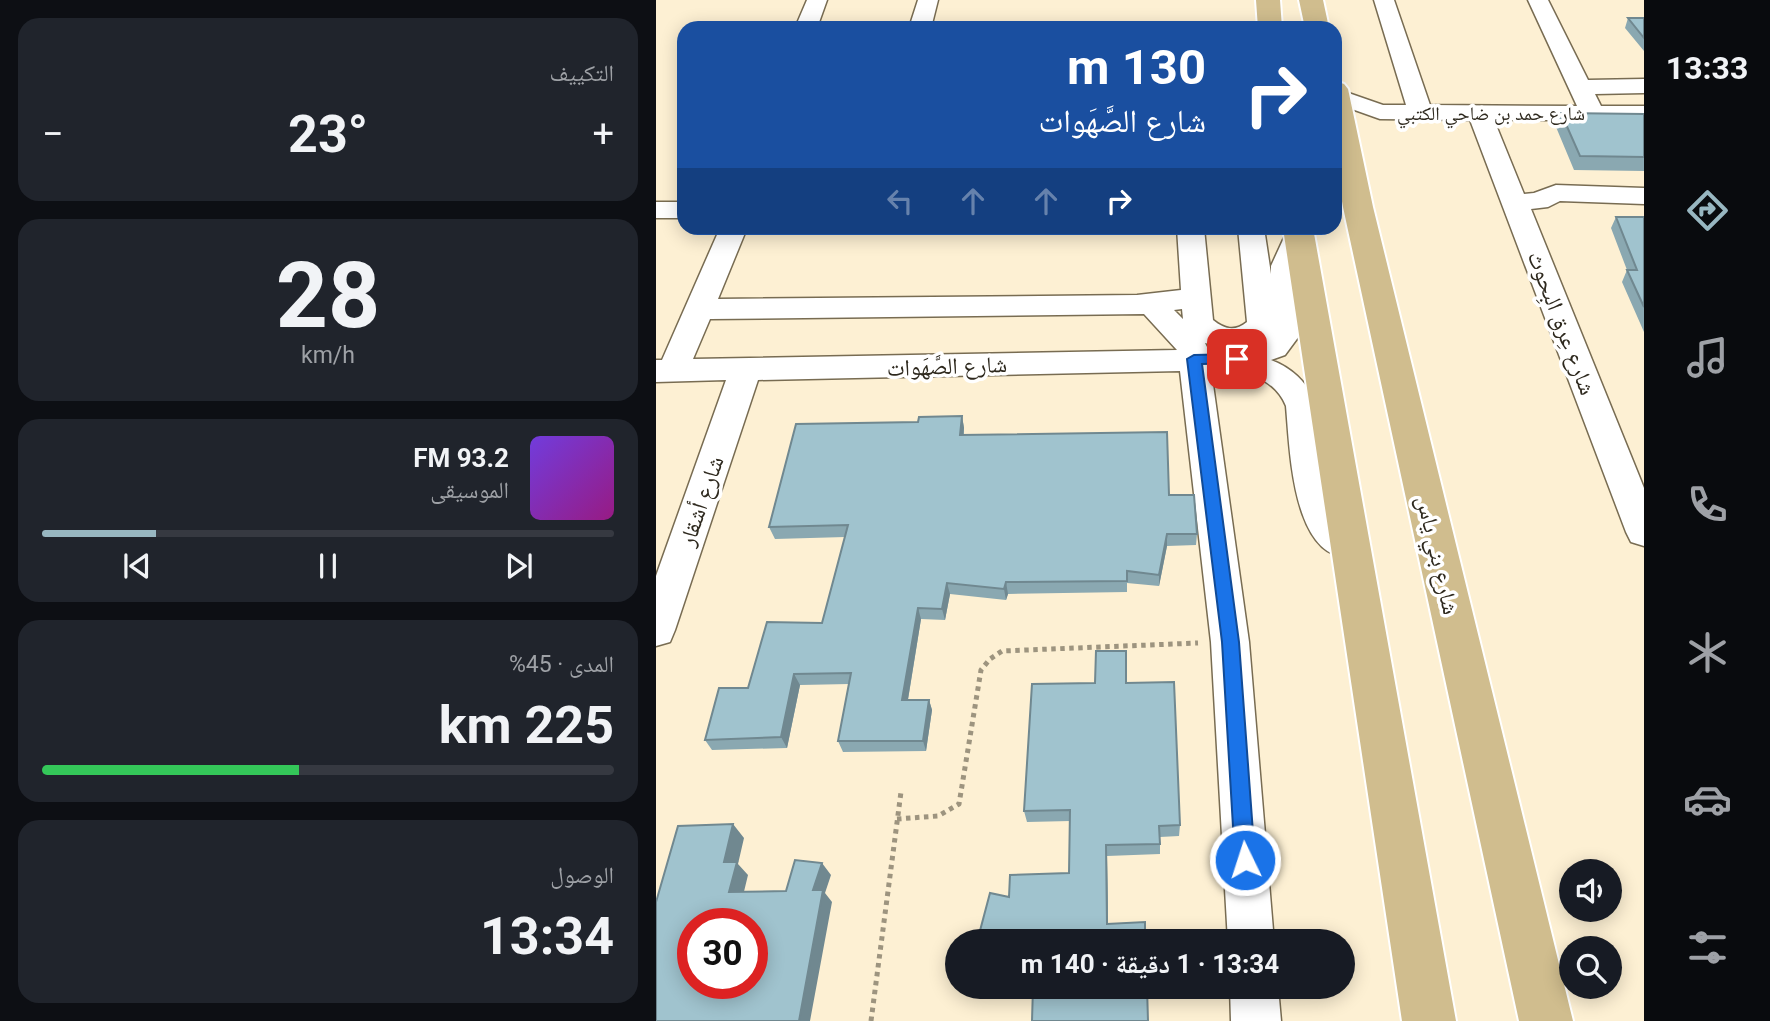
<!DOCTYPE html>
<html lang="ar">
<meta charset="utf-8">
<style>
body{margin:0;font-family:Roboto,"Noto Naskh Arabic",sans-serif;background:#20242c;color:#f1f3f6;direction:rtl;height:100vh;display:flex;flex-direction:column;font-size:26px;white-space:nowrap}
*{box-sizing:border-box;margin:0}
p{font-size:23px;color:#9ea1a6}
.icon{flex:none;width:38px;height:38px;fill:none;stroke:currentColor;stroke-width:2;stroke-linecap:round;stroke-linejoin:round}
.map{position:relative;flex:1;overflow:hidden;direction:ltr}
.panel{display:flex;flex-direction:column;gap:18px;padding:18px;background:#0d0f14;width:656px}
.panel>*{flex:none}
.top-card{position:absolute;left:21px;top:21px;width:665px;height:214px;border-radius:21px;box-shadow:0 4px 18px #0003;direction:rtl;background:#1a4fa0;color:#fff;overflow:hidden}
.controls{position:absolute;left:903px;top:859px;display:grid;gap:14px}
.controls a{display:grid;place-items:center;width:63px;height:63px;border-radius:50%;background:#171b24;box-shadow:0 4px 18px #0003;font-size:35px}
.speed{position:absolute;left:21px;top:908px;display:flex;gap:14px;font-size:35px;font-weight:700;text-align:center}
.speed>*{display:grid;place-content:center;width:91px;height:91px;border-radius:50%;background:#171b24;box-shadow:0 4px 18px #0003;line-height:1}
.speed .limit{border:10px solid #d22;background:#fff;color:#111}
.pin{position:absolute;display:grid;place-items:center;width:60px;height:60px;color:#fff;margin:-30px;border-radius:14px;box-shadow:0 4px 10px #0006}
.me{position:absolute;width:77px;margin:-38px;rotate:356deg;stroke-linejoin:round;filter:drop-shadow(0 0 5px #0008)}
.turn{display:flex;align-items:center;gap:24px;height:147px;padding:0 21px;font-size:32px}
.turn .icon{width:91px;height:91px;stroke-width:2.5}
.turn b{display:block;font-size:49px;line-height:60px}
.lanes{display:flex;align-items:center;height:66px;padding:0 21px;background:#0003;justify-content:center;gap:35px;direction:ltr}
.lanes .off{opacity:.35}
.big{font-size:52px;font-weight:700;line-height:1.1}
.panel .widget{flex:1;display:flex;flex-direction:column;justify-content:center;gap:10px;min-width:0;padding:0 24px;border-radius:21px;background:#20242c}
.panel .dial{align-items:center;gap:0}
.dial b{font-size:91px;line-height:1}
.song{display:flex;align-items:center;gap:21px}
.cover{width:84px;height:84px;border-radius:10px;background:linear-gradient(135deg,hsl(260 70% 55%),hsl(310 70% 35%))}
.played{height:7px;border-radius:4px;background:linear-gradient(90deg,#98b7c1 20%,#363941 20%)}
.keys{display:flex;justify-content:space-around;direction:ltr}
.heat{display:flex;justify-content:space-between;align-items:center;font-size:38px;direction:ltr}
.charge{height:10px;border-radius:5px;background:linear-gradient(90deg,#34c759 45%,#363941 0)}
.trip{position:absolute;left:289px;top:929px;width:410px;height:70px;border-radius:35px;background:#171b24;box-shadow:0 4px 18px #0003;font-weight:700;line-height:70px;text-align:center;direction:rtl}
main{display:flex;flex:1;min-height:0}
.dock{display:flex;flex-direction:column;width:126px;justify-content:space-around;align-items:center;background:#090b0e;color:#9ea1a6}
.dock .icon{width:49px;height:49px}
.dock .selected{color:#98b7c1}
.dock b{font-size:32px;color:#f1f3f6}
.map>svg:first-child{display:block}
</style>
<main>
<nav class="dock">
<b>13:33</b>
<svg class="icon selected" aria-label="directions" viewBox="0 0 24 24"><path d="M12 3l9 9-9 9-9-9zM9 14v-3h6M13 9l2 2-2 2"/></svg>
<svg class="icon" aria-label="music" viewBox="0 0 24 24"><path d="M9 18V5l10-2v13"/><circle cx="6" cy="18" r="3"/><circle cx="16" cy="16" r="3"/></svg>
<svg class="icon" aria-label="phone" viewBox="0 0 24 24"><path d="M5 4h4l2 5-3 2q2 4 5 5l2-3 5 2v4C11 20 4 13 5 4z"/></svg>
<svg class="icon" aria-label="climate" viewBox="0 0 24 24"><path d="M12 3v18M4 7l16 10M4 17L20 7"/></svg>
<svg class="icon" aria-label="car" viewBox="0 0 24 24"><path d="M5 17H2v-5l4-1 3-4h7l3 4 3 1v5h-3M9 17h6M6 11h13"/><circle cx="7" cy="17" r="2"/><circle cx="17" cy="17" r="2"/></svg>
<svg class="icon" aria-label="filters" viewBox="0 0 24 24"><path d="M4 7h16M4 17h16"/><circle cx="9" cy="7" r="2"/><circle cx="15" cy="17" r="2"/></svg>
</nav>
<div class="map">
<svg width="988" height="1021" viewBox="0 0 988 1021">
<rect width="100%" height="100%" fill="#fdf0d3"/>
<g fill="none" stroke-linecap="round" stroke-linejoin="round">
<g stroke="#786c52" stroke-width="3">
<path id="minor" d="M151 0H171L161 28H139Z
M262 0H282L275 28H253Z
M718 0H738L774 105 921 106 872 0H892L932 80 988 79V93L939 94 945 106H988V120H838L868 194 878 193 900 185 988 188V204L904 201 892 207 875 209 988 488V546L975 542 970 532 814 120 724 119 679 103 681 89 727 105H750Z
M0 202H28V218H0Z
M64 228H91L62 299 481 295 525 290 521 228H548L557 320C568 329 579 332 591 322L582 228H608L615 274V266L632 229H652L656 235C640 273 641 291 646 332L629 355 615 360C705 395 635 510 709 534L714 544 709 554C636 578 634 449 630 406 618 376 584 369 555 370L593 642 618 942H572L555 642 524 371 102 380 19 630 14 642 0 646V576L70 380 0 382V360H6ZM526 309 527 319 518 310ZM488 314 521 350 37 359 54 319ZM549 343 572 349H552Z
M574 987H622L625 1021H575Z"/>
</g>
<g stroke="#fff" stroke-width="4">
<path id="major" d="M600 0H624L626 28H602Z
M643 0H667L673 28H649Z
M679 81 688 84 692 89 717 207 917 1021H863L687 207 679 161Z
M627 228H657L800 1021H746Z"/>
</g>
<path stroke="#9d947f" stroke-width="5" stroke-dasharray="4.5 4.5" stroke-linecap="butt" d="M241 819 282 816 303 804 325 670 334 659 346 651 542 643
M215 1021 245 792"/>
<use href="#minor" fill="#fff" fill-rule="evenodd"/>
<use href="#major" fill="#d0bd8e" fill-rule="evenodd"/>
</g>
<path fill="#8aa8b1" d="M972 18H988V51L969 28Z
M905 113 988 114V171L918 170 900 127Z
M960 217H988V332L966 282 971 270 955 228Z
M227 228H489V231Z
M306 416 308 428V435L513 495 541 534 540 545 511 546 503 586 471 583V592L352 594 350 600 294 594 289 620 265 619 252 700H273L276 710 270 751 187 752 182 741 193 684 144 685 131 748 56 750 49 740 166 623 189 537 119 539 113 527 262 422Z
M439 683H471L524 825 523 836 504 837V854L451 856 452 924 489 942 353 897 413 873 414 821 371 822 368 811Z"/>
<path fill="#708890" d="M306 416 308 428 306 447 304 435Z
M511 534V546L503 586V575Z
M350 582 352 594 350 600 348 589Z
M291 583 294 594 289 620 286 609Z
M262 608 265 619 250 711 246 700Z
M138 674 144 685 131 748 125 737Z
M273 700 276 710 270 751 267 741Z
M77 824 88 838 82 864 92 875 85 904 73 892 68 862Z
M450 845 451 856 452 933 451 924Z
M166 863 175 875 169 893 176 902 154 1021H143L157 890Z"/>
<path fill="#a0c3ce" stroke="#708890" stroke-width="2" fill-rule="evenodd" d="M972 18H988V38Z
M905 113 988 114V157L924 156Z
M960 217H988V307L971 270H981Z
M306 416 304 435 511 432 513 495H538L541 534H511L503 575 471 571V581L350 582 348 589 291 583 286 609 262 608 246 700H273L267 741H182L195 673 138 674 125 737 49 740 63 688H92L111 622 166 623 192 525 113 527 140 424 262 422 263 417Z
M440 651H470V683L518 682 524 825 503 826 504 844 450 845 451 924 489 922V942H321L334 893 353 897 354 875 413 873 414 810 368 811 376 684 439 683Z
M77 824 68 862H81L73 892 130 891 139 860 166 863 157 890H167L143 1021H0V902L22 826ZM37 924H96V984H37Z
M377 987H491L492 1021H376Z"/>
<path fill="#1a73e8" stroke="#114b97" stroke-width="2" d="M581 354 586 356V363L546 364 583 642 599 860 596 867 589 870 582 867 579 860 566 642 531 359 538 355Z"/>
<g text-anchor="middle" stroke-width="7" stroke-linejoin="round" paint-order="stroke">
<g font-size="19" fill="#2e291e" stroke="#fff">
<text x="835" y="120">شارع حمد بن ضاحي الكتبي</text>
</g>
<g font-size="23" fill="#2e291e" stroke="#fff">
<text transform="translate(906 323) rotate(69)" y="8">شارع عِرق البِحوث</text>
<text transform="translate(291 366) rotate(-2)" y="8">شارع الصَّهَوات</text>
<text transform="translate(45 501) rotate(-71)" y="8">شارع أشقار</text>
<text transform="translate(782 555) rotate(77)" y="8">شارع بني ياس</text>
</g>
</g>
</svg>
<div class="controls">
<a><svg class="icon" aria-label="sound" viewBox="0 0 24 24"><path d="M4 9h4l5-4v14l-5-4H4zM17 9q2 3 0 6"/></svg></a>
<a><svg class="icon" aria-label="search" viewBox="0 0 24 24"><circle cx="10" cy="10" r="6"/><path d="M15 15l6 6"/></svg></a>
</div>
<div class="speed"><div class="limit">30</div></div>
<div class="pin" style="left:581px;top:359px;background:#d93025"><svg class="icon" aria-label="arrive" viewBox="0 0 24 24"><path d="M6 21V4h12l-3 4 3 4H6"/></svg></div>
<svg class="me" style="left:589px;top:860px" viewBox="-20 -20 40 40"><circle r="17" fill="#1a73e8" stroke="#fff" stroke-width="3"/><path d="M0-11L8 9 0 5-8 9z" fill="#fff"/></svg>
<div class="trip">13:34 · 1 دقيقة · 140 m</div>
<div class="top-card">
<div class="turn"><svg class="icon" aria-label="right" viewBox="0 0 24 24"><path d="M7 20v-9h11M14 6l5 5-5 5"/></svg><div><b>130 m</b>شارع الصَّهَوات</div></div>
<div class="lanes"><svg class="icon off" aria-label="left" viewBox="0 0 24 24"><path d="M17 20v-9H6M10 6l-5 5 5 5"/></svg><svg class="icon off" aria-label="ahead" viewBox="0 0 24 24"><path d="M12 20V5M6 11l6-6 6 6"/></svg><svg class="icon off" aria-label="ahead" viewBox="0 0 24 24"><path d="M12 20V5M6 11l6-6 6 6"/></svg><svg class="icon" aria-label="right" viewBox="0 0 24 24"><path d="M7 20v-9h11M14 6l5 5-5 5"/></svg></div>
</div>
</div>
<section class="panel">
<div class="widget"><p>التكييف</p>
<div class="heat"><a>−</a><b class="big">23°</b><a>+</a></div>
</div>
<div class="widget dial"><b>28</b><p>km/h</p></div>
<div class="widget">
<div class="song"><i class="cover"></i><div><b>93.2 FM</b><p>الموسيقى</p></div></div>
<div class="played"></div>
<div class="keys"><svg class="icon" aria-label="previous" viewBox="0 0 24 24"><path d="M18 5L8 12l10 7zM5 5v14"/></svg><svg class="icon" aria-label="pause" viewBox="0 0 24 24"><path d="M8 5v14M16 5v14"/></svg><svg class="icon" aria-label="next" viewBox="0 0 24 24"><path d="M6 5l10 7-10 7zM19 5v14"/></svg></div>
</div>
<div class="widget"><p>المدى · 45%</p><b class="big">225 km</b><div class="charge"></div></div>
<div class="widget"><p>الوصول</p><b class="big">13:34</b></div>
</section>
</main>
